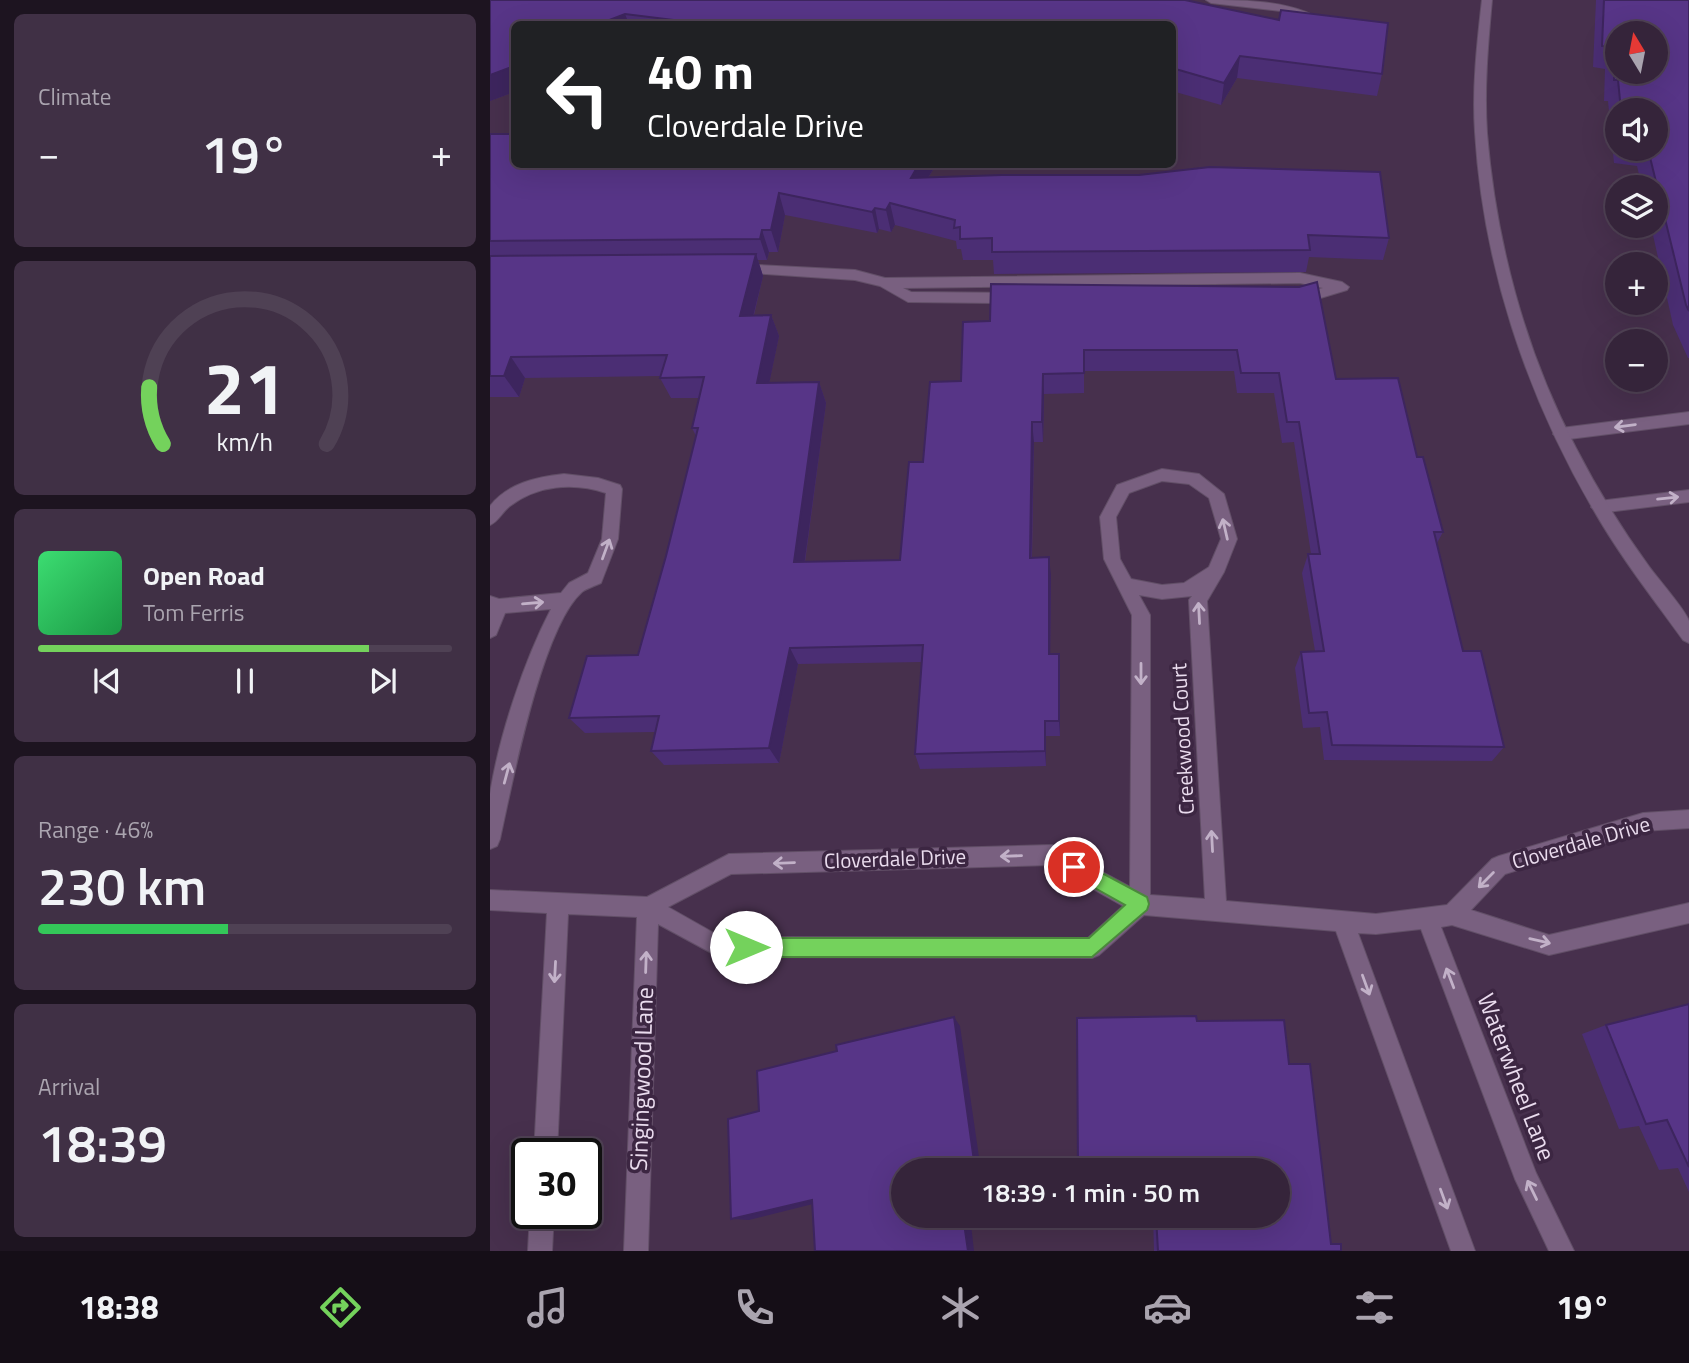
<!DOCTYPE html>
<meta charset="utf-8">
<style>
body{margin:0;font-family:"Titillium Web",sans-serif;background:#403045;color:#f1f3f6;height:100vh;display:flex;flex-direction:column;font-size:26px;white-space:nowrap}
*{box-sizing:border-box;margin:0}
p{font-size:23px;color:#aaa4af}
.icon{flex:none;width:38px;height:38px;fill:none;stroke:currentColor;stroke-width:2;stroke-linecap:round;stroke-linejoin:round}
.map{position:relative;flex:1;overflow:hidden}
.panel{display:flex;flex-direction:column;gap:14px;padding:14px;background:#1d1420;width:490px}
.panel>*{flex:none}
.guide{position:absolute;left:21px;top:21px;width:665px;height:147px;border-radius:10px;box-shadow:0 7px 28px #0002,0 0 0 2px #4f4154;background:#202124;color:#fff;overflow:hidden}
.needle{width:46px;rotate:350deg}
.controls{position:absolute;left:1115px;top:21px;display:grid;gap:14px}
.controls a{display:grid;place-items:center;width:63px;height:63px;border-radius:50%;background:#35243a;box-shadow:0 7px 28px #0002,0 0 0 2px #4f4154;font-size:35px}
.speed{position:absolute;left:21px;top:1138px;display:flex;gap:14px;font-size:35px;font-weight:700;text-align:center}
.speed>*{display:grid;place-content:center;width:91px;height:91px;border-radius:50%;background:#35243a;box-shadow:0 7px 28px #0002,0 0 0 2px #4f4154;line-height:1}
.speed .limit{border:4px solid #111;border-radius:10px;background:#fff;color:#111}
.pin{position:absolute;display:grid;place-items:center;width:60px;height:60px;color:#fff;margin:-30px;border:4px solid #fff;border-radius:50%;box-shadow:0 2px 7px #0007}
.me{position:absolute;width:77px;margin:-38px;rotate:90deg;stroke-linejoin:round;filter:drop-shadow(0 0 5px #0008)}
.turn{display:flex;align-items:center;gap:24px;height:147px;padding:0 21px;font-size:32px}
.turn .icon{width:91px;height:91px;stroke-width:2.5}
.turn b{display:block;font-size:49px;line-height:60px}
.big{font-size:52px;font-weight:600;line-height:1.1}
.panel .widget{flex:1;display:flex;flex-direction:column;justify-content:center;gap:10px;min-width:0;padding:0 24px;border-radius:10px;background:#403045}
.panel .dial{align-items:center;gap:0}
.dial svg{height:182px;overflow:visible;fill:none;stroke:#4f4154;stroke-width:7;stroke-linecap:round;text-anchor:middle}
.dial text{fill:#f1f3f6;stroke:none}
.song{display:flex;align-items:center;gap:21px}
.cover{width:84px;height:84px;border-radius:10px;background:linear-gradient(135deg,hsl(140 70% 55%),hsl(140 70% 35%))}
.played{height:7px;border-radius:4px;background:linear-gradient(90deg,#74d25c 80%,#4f4154 80%)}
.keys{display:flex;justify-content:space-around;direction:ltr}
.heat{display:flex;justify-content:space-between;align-items:center;font-size:38px;direction:ltr}
.charge{height:10px;border-radius:5px;background:linear-gradient(90deg,#34c759 46%,#4f4154 0)}
.trip{position:absolute;left:401px;top:1158px;width:399px;height:70px;border-radius:35px;background:#35243a;box-shadow:0 7px 28px #0002,0 0 0 2px #4f4154;font-weight:600;line-height:70px;text-align:center}
.dock{display:flex;height:112px;justify-content:space-around;align-items:center;background:#150e17;color:#aaa4af}
.dock .icon{width:49px;height:49px}
.dock .active{color:#74d25c}
.dock b{font-size:32px;color:#f1f3f6}
main{display:flex;flex:1;min-height:0}
.map>svg:first-child{display:block}
</style>
<main>
<section class="panel">
<div class="widget"><p>Climate</p>
<div class="heat"><a>−</a><b class="big">19°</b><a>+</a></div>
</div>
<div class="widget dial"><svg viewBox="0 0 100 80">
<path d="M14 69A42 42 0 1 1 86 69"/>
<path d="M14 69A42 42 0 0 1 8 44" stroke="#74d25c"/>
<text x="50" y="56" font-size="32" font-weight="700">21</text>
<text x="50" y="72" font-size="11">km/h</text>
</svg></div>
<div class="widget">
<div class="song"><i class="cover"></i><div><b>Open Road</b><p>Tom Ferris</p></div></div>
<div class="played"></div>
<div class="keys"><svg class="icon" aria-label="previous" viewBox="0 0 24 24"><path d="M18 5L8 12l10 7zM5 5v14"/></svg><svg class="icon" aria-label="pause" viewBox="0 0 24 24"><path d="M8 5v14M16 5v14"/></svg><svg class="icon" aria-label="next" viewBox="0 0 24 24"><path d="M6 5l10 7-10 7zM19 5v14"/></svg></div>
</div>
<div class="widget"><p>Range · 46%</p><b class="big">230 km</b><div class="charge"></div></div>
<div class="widget"><p>Arrival</p><b class="big">18:39</b></div>
</section>
<div class="map">
<svg width="1199" height="1251" viewBox="0 0 1199 1251">
<rect width="100%" height="100%" fill="#47304d"/>
<g fill="none" stroke-linecap="round" stroke-linejoin="round">
<g stroke="#624f67" stroke-width="2">
<path id="service" d="M716 0C755 0 809 0 838 25L828 27 808 13 721 3Z
M249 264 365 270 395 278 810 273 852 282 859 287 857 290 804 306 418 302 390 286 365 280 244 272V266ZM810 283 833 288 804 296 421 292 413 288Z"/>
</g>
<g stroke="#624f67" stroke-width="2">
<path id="minor" d="M1199 412V424L1071 440 1063 434 1071 428Z
M672 469 709 474 734 494 747 539 734 572 717 601 736 901 886 914 957 905 1002 859 1009 856 1153 813 1199 810V828L1153 831 1015 874 981 910 1059 935 1199 903V923L1059 955 962 925 951 927 1046 1173 1084 1251H1059L1025 1179 931 929 886 934 868 933 985 1251H961L846 931 654 915 609 955 602 958 229 957 168 924 158 1251H134L147 917 78 914 67 1153H44L57 913 0 910V890L157 897 239 854 562 845 640 887 642 615 614 559 610 517 627 485ZM672 481 699 484 719 498 731 539 719 567 694 583 672 585 641 579 630 559 626 517 639 493ZM649 595 672 599 702 596 699 600 715 899 660 895V615ZM560 865 633 906 598 938 231 937 178 907 241 874Z
M74 474 108 478 130 485 132 489 128 539 111 583C105 586 97 588 92 592 52 627 22 784 10 839L7 846 0 849C0 831 0 812 0 794 9 736 34 661 61 609L15 613 6 635 0 638V596L9 599 71 593 79 583 98 573 112 539 116 493C84 482 47 485 20 506 12 512 9 521 0 525V506C18 483 47 477 74 474Z
M1199 490V502L1109 513 1101 507 1109 501Z
M40 1213H64L62 1251H38Z"/>
</g>
<g stroke="#624f67" stroke-width="2">
<path id="tertiary" d="M992 0H1002C998 44 994 88 997 133 1006 242 1035 351 1086 448 1107 489 1131 528 1158 565 1167 578 1195 609 1199 621 1199 627 1199 636 1199 643L1193 640C1162 597 1129 555 1103 509 1036 394 993 265 985 132 982 88 987 44 992 0Z"/>
</g>
<use href="#service" fill="#796080" fill-rule="evenodd"/>
<use href="#minor" fill="#796080" fill-rule="evenodd"/>
<use href="#tertiary" fill="#796080" fill-rule="evenodd"/>
</g>
<path fill="#4b2e74" fill-rule="evenodd" d="M0 0H695L892 74 887 96 747 78 731 105 682 91V24H24V92L0 101Z
M1106 0H1199V358H1198L1183 325 1161 226H1166V187H1152L1147 166 1124 163 1118 101H1114L1115 69 1103 67ZM1127 110H1166V149H1127Z
M0 134 444 168 438 178 899 238 893 260 819 257 816 272 504 274 503 260H473L471 249H467L466 241 405 225 401 232 389 229 387 233 295 215 288 252H279L277 260H268L273 276 264 315H281L289 336 279 383 329 382 336 403 315 562 410 560 433 462 500 321 809 287 846 379 927 457 953 532 947 543 973 651 1014 747 1002 761 834 760 830 727 813 728 805 668 811 652 825 651 812 573 818 554H821L804 442 792 443 784 393H747L744 371H594V393L554 394 553 442H544L542 558 561 575 560 654 570 670V736H556V766L430 769 425 754 432 662 308 664 289 763 174 765 161 751 165 732 95 733 79 718 148 655 176 556 206 436 202 428 209 398H181L170 378 171 376 35 378 29 397H0Z
M1199 1004V1192L1188 1168 1169 1170 1149 1126 1129 1129 1092 1034 1116 1025Z
M707 1021 799 1064 841 1243 851 1244V1251H664L663 1216H788V1171H661V1169L589 1171 588 1168Z"/>
<path fill="#3d255e" d="M135 14 139 24H109Z
M750 56 747 78 731 105 734 83Z
M24 66V92L0 101V75Z
M429 164H443L444 168 424 200 421 178Z
M289 193 295 215 288 252 281 230Z
M400 203 405 225 401 232 396 210Z
M385 208 389 229 387 233 382 212Z
M272 230 279 252 277 260 270 239Z
M266 254 273 276 258 337 250 316Z
M281 315 289 336 275 403 267 383Z
M21 357 35 378 29 397 14 376Z
M553 374 554 394 553 442 552 422Z
M329 382 336 403 312 581 304 562Z
M542 422 544 442 541 576 540 558Z
M559 557 561 575 560 671 559 654Z
M300 648 308 664 289 763 279 748Z
M569 654 570 670V736L569 721Z
M555 721 556 736V766L555 751Z
M464 1017 470 1026 490 1164 473 1168V1171H467L466 1166Z
M322 1200 335 1201 259 1220 241 1219Z
M473 1216H480L484 1251H478Z"/>
<path fill="#573587" stroke="#3d255e" stroke-width="2" fill-rule="evenodd" d="M0 0H695L789 20 791 10 898 23 892 74 750 56 734 83 682 68V24H526L490 20 486 24H216L135 14 109 24H24V66L0 75Z
M1114 0H1199V311L1196 305 1158 149H1166V110H1131L1128 80H1124V48L1112 46ZM1127 33H1166V72H1127Z
M0 134H24V164H429L421 178 512 175H649L720 167 890 172 899 238 818 235 820 250 502 252V238L470 239V227L464 228 465 220 400 203 396 210 385 208 382 212 289 193 281 230H272L270 239 0 241Z
M266 254 250 316 281 315 267 383 329 382 304 562 410 560 419 462H433L440 382 471 381 473 322 500 321 501 284 809 287 827 282 846 379 908 378 927 457H933L953 532H944L973 651H991L1014 747 842 745 837 712 819 713 811 652 834 651 818 554H830L809 422H797L789 373H751L747 350H594V373L553 374 552 422H542L540 558 559 557V654H569V721H555V751L425 754 433 645 300 648 279 748 161 751 169 716 79 718 97 656 148 655 176 556 208 428H202L214 377 170 378 177 355 21 357 14 376H0V256Z
M1199 1004V1167L1177 1120 1156 1124 1116 1025Z
M706 1016 707 1021 794 1020 799 1064H820L841 1244H851V1251H668L666 1216H788V1171H665V1167L588 1168 587 1018Z
M464 1017 484 1161 466 1166 467 1171H413V1216H473L478 1251H325L322 1200 241 1219 238 1119 269 1111 267 1071 347 1051 346 1045Z"/>
<defs><path id="oneway-shaft" d="M-6 0H5M1.5-3L5.5 0L1.5 3" fill="none" stroke-width="1.6" stroke-linecap="round" stroke-linejoin="round" transform="scale(1.75)"/></defs>
<g stroke="#c2b1c8">
<use href="#oneway-shaft" transform="translate(1135 426) rotate(172)"/>
<use href="#oneway-shaft" transform="translate(1178 498) rotate(-6)"/>
<use href="#oneway-shaft" transform="translate(735 529) rotate(-103)"/>
<use href="#oneway-shaft" transform="translate(116 549) rotate(-70)"/>
<use href="#oneway-shaft" transform="translate(43 603) rotate(-5)"/>
<use href="#oneway-shaft" transform="translate(709 613) rotate(-93)"/>
<use href="#oneway-shaft" transform="translate(651 674) rotate(90)"/>
<use href="#oneway-shaft" transform="translate(17 773) rotate(-75)"/>
<use href="#oneway-shaft" transform="translate(722 841) rotate(-93)"/>
<use href="#oneway-shaft" transform="translate(521 856) rotate(178)"/>
<use href="#oneway-shaft" transform="translate(294 863) rotate(178)"/>
<use href="#oneway-shaft" transform="translate(996 880) rotate(135)"/>
<use href="#oneway-shaft" transform="translate(1050 941) rotate(13)"/>
<use href="#oneway-shaft" transform="translate(156 962) rotate(-88)"/>
<use href="#oneway-shaft" transform="translate(65 972) rotate(93)"/>
<use href="#oneway-shaft" transform="translate(960 978) rotate(-111)"/>
<use href="#oneway-shaft" transform="translate(876 985) rotate(70)"/>
<use href="#oneway-shaft" transform="translate(1042 1190) rotate(-116)"/>
<use href="#oneway-shaft" transform="translate(954 1199) rotate(70)"/>
</g>
<path fill="#74d25c" stroke="#4b883c" stroke-width="2" d="M584 858 657 897 659 904 657 910 602 957H256L249 954 246 947 249 941 256 938H599L635 905 578 873 575 867 578 861Z"/>
<g text-anchor="middle" stroke-width="7" stroke-linejoin="round" paint-order="stroke">
<g font-size="21" fill="#eadcee" stroke="#3c2642">
<text transform="translate(693 739) rotate(-93)" y="7">Creekwood Court</text>
<text transform="translate(1091 843) rotate(-16)" y="7">Cloverdale Drive</text>
<text transform="translate(405 859) rotate(-2)" y="7">Cloverdale Drive</text>
</g>
<g font-size="24" fill="#eadcee" stroke="#3c2642">
<text transform="translate(1026 1077) rotate(69)" y="8">Waterwheel Lane</text>
<text transform="translate(152 1079) rotate(-88)" y="8">Singingwood Lane</text>
</g>
</g>
</svg>
<div class="controls">
<a><svg class="needle" viewBox="-14 -14 28 28"><path d="M0-13l5 13h-10z" fill="#e53935"/><path d="M0 13l5-13h-10z" fill="#aaa4af"/></svg></a>
<a><svg class="icon" aria-label="sound" viewBox="0 0 24 24"><path d="M4 9h4l5-4v14l-5-4H4zM17 9q2 3 0 6"/></svg></a>
<a><svg class="icon" aria-label="layers" viewBox="0 0 24 24"><path d="M12 4l9 5-9 5-9-5zM3 14l9 5 9-5"/></svg></a>
<a>+</a>
<a>−</a>
</div>
<div class="speed"><div class="limit">30</div></div>
<div class="pin" style="left:584px;top:867px;background:#d93025"><svg class="icon" aria-label="arrive" viewBox="0 0 24 24"><path d="M6 21V4h12l-3 4 3 4H6"/></svg></div>
<svg class="me" style="left:256px;top:947px" viewBox="-20 -20 40 40"><circle r="19" fill="#fff"/><path d="M0-13L10 11 0 6-10 11z" fill="#74d25c"/></svg>
<div class="trip">18:39 · 1 min · 50 m</div>
<div class="guide">
<div class="turn"><svg class="icon" aria-label="left" viewBox="0 0 24 24"><path d="M17 20v-9H6M10 6l-5 5 5 5"/></svg><div><b>40 m</b>Cloverdale Drive</div></div>
</div>
</div>
</main>
<nav class="dock">
<b>18:38</b>
<svg class="icon active" aria-label="directions" viewBox="0 0 24 24"><path d="M12 3l9 9-9 9-9-9zM9 14v-3h6M13 9l2 2-2 2"/></svg>
<svg class="icon" aria-label="music" viewBox="0 0 24 24"><path d="M9 18V5l10-2v13"/><circle cx="6" cy="18" r="3"/><circle cx="16" cy="16" r="3"/></svg>
<svg class="icon" aria-label="phone" viewBox="0 0 24 24"><path d="M5 4h4l2 5-3 2q2 4 5 5l2-3 5 2v4C11 20 4 13 5 4z"/></svg>
<svg class="icon" aria-label="climate" viewBox="0 0 24 24"><path d="M12 3v18M4 7l16 10M4 17L20 7"/></svg>
<svg class="icon" aria-label="car" viewBox="0 0 24 24"><path d="M5 17H2v-5l4-1 3-4h7l3 4 3 1v5h-3M9 17h6M6 11h13"/><circle cx="7" cy="17" r="2"/><circle cx="17" cy="17" r="2"/></svg>
<svg class="icon" aria-label="filters" viewBox="0 0 24 24"><path d="M4 7h16M4 17h16"/><circle cx="9" cy="7" r="2"/><circle cx="15" cy="17" r="2"/></svg>
<b>19°</b>
</nav>
